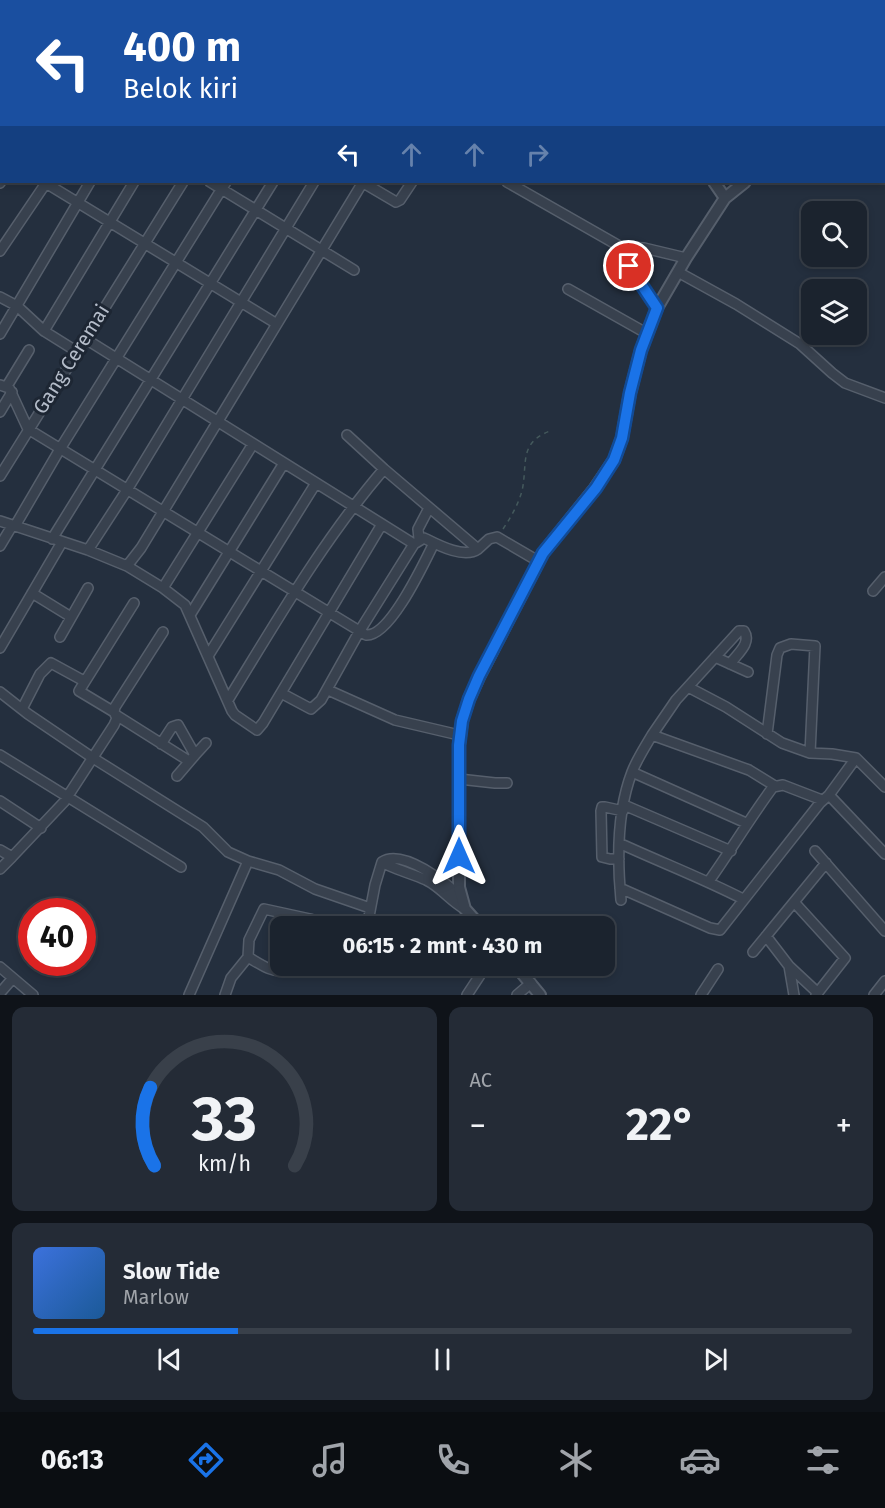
<!DOCTYPE html>
<html lang="id">
<meta charset="utf-8">
<style>
body{margin:0;font-family:"Fira Sans",sans-serif;background:#242b36;color:#f1f3f6;height:100vh;display:flex;flex-direction:column;font-size:22px;white-space:nowrap}
*{box-sizing:border-box;margin:0}
p{font-size:20px;color:#a0a4aa}
.icon{flex:none;width:33px;height:33px;fill:none;stroke:currentColor;stroke-width:2;stroke-linecap:round;stroke-linejoin:round}
.map{position:relative;height:995px;overflow:hidden}
.details{display:flex;flex-direction:column;gap:12px;padding:12px;background:#0f1319;flex:1}
.details>*{flex:none}
.guide{position:absolute;left:0px;top:0px;width:885px;height:183px;box-shadow:0 3px 9px #0003,0 0 0 2px #39404a;background:#1a4fa0;color:#fff;overflow:hidden}
.tools{position:absolute;left:801px;top:201px;display:grid;gap:12px}
.tools a{display:grid;place-items:center;width:66px;height:66px;border-radius:12px;background:#1b232e;box-shadow:0 3px 9px #0003,0 0 0 2px #39404a;font-size:30px}
.speed{position:absolute;left:18px;top:898px;display:flex;gap:12px;font-size:30px;font-weight:700;text-align:center}
.speed>*{display:grid;place-content:center;width:78px;height:78px;border-radius:50%;background:#1b232e;box-shadow:0 3px 9px #0003,0 0 0 2px #39404a;line-height:1}
.speed .limit{border:9px solid #d22;background:#fff;color:#111}
.pin{position:absolute;display:grid;place-items:center;width:51px;height:51px;color:#fff;margin:-26px;border:3px solid #fff;border-radius:50%;box-shadow:0 2px 6px #0007}
.me{position:absolute;width:66px;margin:-33px;rotate:0deg;stroke-linejoin:round;filter:drop-shadow(0 0 4px #0008)}
.turn{display:flex;align-items:center;gap:21px;height:126px;padding:0 24px;font-size:27px}
.turn .icon{width:78px;height:78px;stroke-width:2.5}
.turn b{display:block;font-size:42px;line-height:51px}
.lanes{display:flex;align-items:center;height:57px;padding:0 24px;background:#0003;justify-content:center;gap:30px;direction:ltr}
.lanes .off{opacity:.35}
.big{font-size:45px;font-weight:700;line-height:1.1}
.details .card{flex:1;display:flex;flex-direction:column;justify-content:center;gap:9px;min-width:0;padding:0 21px;border-radius:12px;background:#242b36}
.details .dial{align-items:center;gap:0}
.dial svg{height:156px;overflow:visible;fill:none;stroke:#39404a;stroke-width:7;stroke-linecap:round;text-anchor:middle}
.dial text{fill:#f1f3f6;stroke:none}
.song{display:flex;align-items:center;gap:18px}
.cover{width:72px;height:72px;border-radius:9px;background:linear-gradient(135deg,hsl(220 70% 55%),hsl(210 70% 35%))}
.played{height:6px;border-radius:3px;background:linear-gradient(90deg,#1a73e8 25%,#39404a 25%)}
.keys{display:flex;justify-content:space-around;direction:ltr}
.heat{display:flex;justify-content:space-between;align-items:center;font-size:33px;direction:ltr}
.details .tiles{flex:1;display:grid;gap:12px;grid-template-columns:1fr 1fr}
.card:last-child{grid-column:span 2}
.trip{position:absolute;left:270px;top:916px;width:345px;height:60px;border-radius:12px;background:#1b232e;box-shadow:0 3px 9px #0003,0 0 0 2px #39404a;font-weight:700;line-height:60px;text-align:center}
.dock{display:flex;height:96px;justify-content:space-around;align-items:center;background:#0b0e12;color:#a0a4aa}
.dock .icon{width:42px;height:42px}
.dock .on{color:#1a73e8}
.dock b{font-size:27px;color:#f1f3f6}
.map>svg:first-child{display:block}
</style>
<div class="map">
<svg width="885" height="995" viewBox="0 0 885 995">
<rect width="100%" height="100%" fill="#242f3e"/>
<g fill="none" stroke-linecap="round" stroke-linejoin="round">
<g stroke="#565f6c" stroke-width="12">
<path id="minor" d="M68 0 70 2
M332 0 334 2
M23 2V0
M188 2 190 0
M203 2 204 0
M248 2 249 0
M292 2 293 0
M381 2 382 0
M0 39 2 36
M0 153 2 154
M44 182 277 324
M210 182 354 270
M362 182 396 202 400 200 412 182
M507 182 621 247 644 248 686 258
M0 183 2 180
M621 247 629 266 657 308
M0 251 46 183
M678 272 736 304 800 344 832 373 845 383 885 398
M568 289 646 333
M0 297 17 306 44 331 76 351
M44 331 134 182
M0 334 90 182
M84 338 414 544
M0 385 9 388 28 429 366 635C390 637 424 563 434 543
M7 386 29 350
M0 412 12 392
M0 476 183 182
M0 521 88 550 127 566 141 548 363 182
M15 526 60 449 226 182
M52 539 273 182
M419 539 418 529 429 508
M0 546 12 526
M478 549 489 539 497 537 538 561
M88 550 127 490 314 182
M127 566 163 588 185 605 232 711 235 715 257 730 263 723 382 524
M163 588 253 444
M873 591 885 577
M32 593 71 617
M190 615 284 463
M60 637 88 588
M0 648 62 542
M208 656 316 483
M715 657 748 672
M688 687 726 707 782 743 810 753 832 754 856 758 885 787
M328 690 395 720 459 735
M0 692 28 714 93 758 203 827 228 852 248 861 279 870 315 889 370 908
M281 693 311 709 321 700 359 632 414 544 424 538C438 545 464 559 478 549L384 469 347 435
M228 700C276 622 323 540 384 469
M22 709 40 674 51 663 84 681
M114 712 79 691 134 603
M116 715 189 761
M767 734 777 655 780 648 791 644 815 646 810 753
M652 735 676 700 739 631H744C752 643 737 654 730 664
M161 744 172 727 178 725 195 755 177 776
M0 755 181 867
M195 755 206 743
M632 772 746 823
M459 779 495 783H507
M829 795 885 854
M0 801 41 828
M624 805 731 851
M619 843C660 862 702 878 743 899
M0 850 12 857 64 802 114 725 117 718 114 712 115 707 163 632
M815 851 885 931
M619 859H610L602 857 601 811 602 807H605L623 811
M0 869 12 857
M709 881C731 850 750 818 773 787L783 785 822 800
M620 888 710 928 720 930 820 803 829 795 856 758
M461 898C448 883 402 848 382 862 388 867 416 875 426 880 441 887 450 901 465 909
M621 900C617 859 617 811 632 772 637 759 645 747 652 735L749 770 775 786
M794 902 845 958 816 995
M306 927 310 919 335 927
M367 927 375 885 382 862
M766 936 789 966 794 995
M753 952 826 863
M248 957 249 940 264 909 310 919
M789 966 818 993
M0 967 13 978 0 993
M13 978 33 995
M189 995 248 861
M225 995 231 978 248 957C260 964 272 973 286 971L289 966
M467 995 486 966
M517 995 531 983
M701 995 718 969
M874 995 885 981"/>
</g>
<g stroke="#565f6c" stroke-width="14">
<path id="tertiary" d="M510 0 512 2
M884 37 885 35
M714 182 725 198
M481 927 465 909 459 887V745L462 721 469 699 479 677 543 553 595 488 614 460 622 438 630 393 641 350 657 308 686 258 725 198 745 182
M516 966 540 995"/>
</g>
<path stroke="#44595c" stroke-width="1.5" stroke-dasharray="4.5 4.5" stroke-linecap="butt" d="M503 529C511 517 518 505 522 491 528 464 518 443 550 431"/>
<use href="#minor" stroke="#38414e" stroke-width="9"/>
<use href="#tertiary" stroke="#38414e" stroke-width="10"/>
</g>
<g fill="none" stroke-linecap="round" stroke-linejoin="round">
<g stroke="#114b97" stroke-width="15">
<path id="route" d="M459 856V745L462 721 469 699 479 676 543 553 596 488 614 460 622 438 630 393 641 350 657 308 629 266"/>
</g>
<use href="#route" stroke="#1a73e8" stroke-width="10"/>
</g>
<g text-anchor="middle" stroke-width="6" stroke-linejoin="round" paint-order="stroke">
<g font-size="20" fill="#b4bcc9" stroke="#1d2633">
<text transform="translate(71 359) rotate(-58)" y="7">Gang Ceremai</text>
</g>
</g>
</svg>
<div class="tools">
<a><svg class="icon" aria-label="search" viewBox="0 0 24 24"><circle cx="10" cy="10" r="6"/><path d="M15 15l6 6"/></svg></a>
<a><svg class="icon" aria-label="layers" viewBox="0 0 24 24"><path d="M12 4l9 5-9 5-9-5zM3 14l9 5 9-5"/></svg></a>
</div>
<div class="speed"><div class="limit">40</div></div>
<div class="pin" style="left:629px;top:266px;background:#d93025"><svg class="icon" aria-label="arrive" viewBox="0 0 24 24"><path d="M6 21V4h12l-3 4 3 4H6"/></svg></div>
<svg class="me" style="left:459px;top:856px" viewBox="-20 -20 40 40"><path d="M0-17L14 15 0 8-14 15z" fill="#1a73e8" stroke="#fff" stroke-width="4"/></svg>
<div class="trip">06:15 · 2 mnt · 430 m</div>
<div class="guide">
<div class="turn"><svg class="icon" aria-label="left" viewBox="0 0 24 24"><path d="M17 20v-9H6M10 6l-5 5 5 5"/></svg><div><b>400 m</b>Belok kiri</div></div>
<div class="lanes"><svg class="icon" aria-label="left" viewBox="0 0 24 24"><path d="M17 20v-9H6M10 6l-5 5 5 5"/></svg><svg class="icon off" aria-label="ahead" viewBox="0 0 24 24"><path d="M12 20V5M6 11l6-6 6 6"/></svg><svg class="icon off" aria-label="ahead" viewBox="0 0 24 24"><path d="M12 20V5M6 11l6-6 6 6"/></svg><svg class="icon off" aria-label="right" viewBox="0 0 24 24"><path d="M7 20v-9h11M14 6l5 5-5 5"/></svg></div>
</div>
</div>
<section class="details">
<div class="tiles">
<div class="card dial"><svg viewBox="0 0 100 80">
<path d="M14 69A42 42 0 1 1 86 69"/>
<path d="M14 69A42 42 0 0 1 12 29" stroke="#1a73e8"/>
<text x="50" y="56" font-size="32" font-weight="700">33</text>
<text x="50" y="72" font-size="11">km/h</text>
</svg></div>
<div class="card"><p>AC</p>
<div class="heat"><a>−</a><b class="big">22°</b><a>+</a></div>
</div>
<div class="card">
<div class="song"><i class="cover"></i><div><b>Slow Tide</b><p>Marlow</p></div></div>
<div class="played"></div>
<div class="keys"><svg class="icon" aria-label="previous" viewBox="0 0 24 24"><path d="M18 5L8 12l10 7zM5 5v14"/></svg><svg class="icon" aria-label="pause" viewBox="0 0 24 24"><path d="M8 5v14M16 5v14"/></svg><svg class="icon" aria-label="next" viewBox="0 0 24 24"><path d="M6 5l10 7-10 7zM19 5v14"/></svg></div>
</div>
</div>
</section>
<nav class="dock">
<b>06:13</b>
<svg class="icon on" aria-label="directions" viewBox="0 0 24 24"><path d="M12 3l9 9-9 9-9-9zM9 14v-3h6M13 9l2 2-2 2"/></svg>
<svg class="icon" aria-label="music" viewBox="0 0 24 24"><path d="M9 18V5l10-2v13"/><circle cx="6" cy="18" r="3"/><circle cx="16" cy="16" r="3"/></svg>
<svg class="icon" aria-label="phone" viewBox="0 0 24 24"><path d="M5 4h4l2 5-3 2q2 4 5 5l2-3 5 2v4C11 20 4 13 5 4z"/></svg>
<svg class="icon" aria-label="climate" viewBox="0 0 24 24"><path d="M12 3v18M4 7l16 10M4 17L20 7"/></svg>
<svg class="icon" aria-label="car" viewBox="0 0 24 24"><path d="M5 17H2v-5l4-1 3-4h7l3 4 3 1v5h-3M9 17h6M6 11h13"/><circle cx="7" cy="17" r="2"/><circle cx="17" cy="17" r="2"/></svg>
<svg class="icon" aria-label="filters" viewBox="0 0 24 24"><path d="M4 7h16M4 17h16"/><circle cx="9" cy="7" r="2"/><circle cx="15" cy="17" r="2"/></svg>
</nav>
